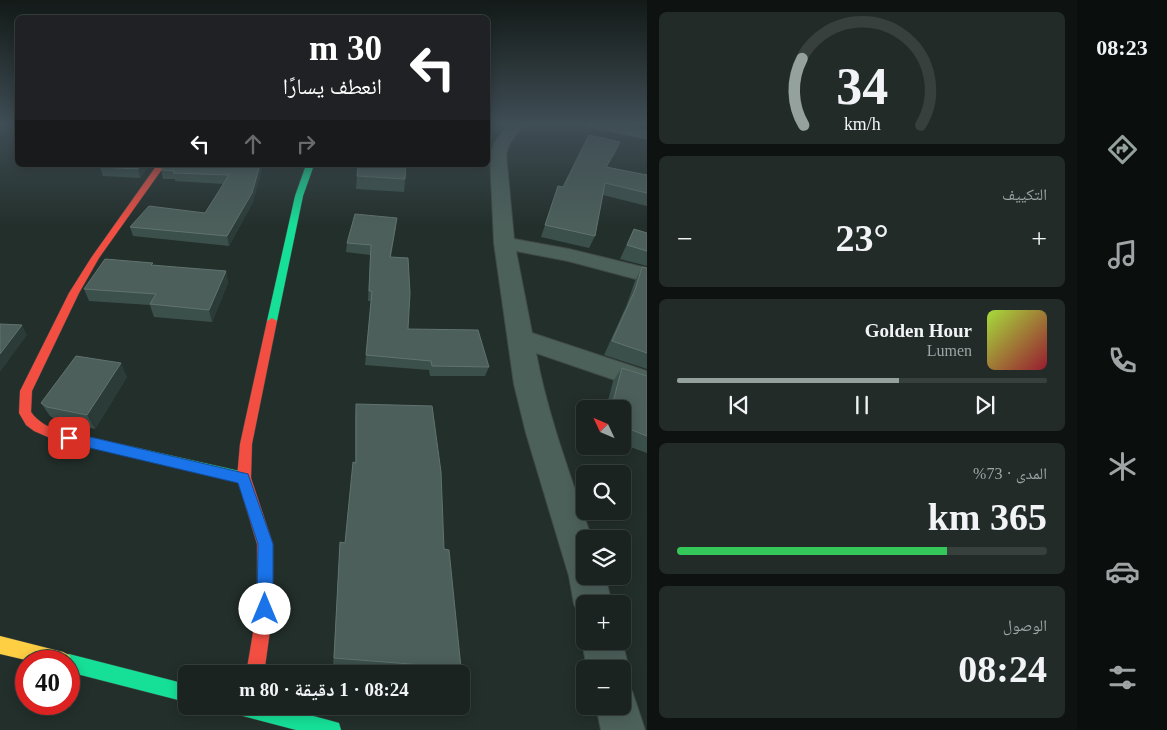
<!DOCTYPE html>
<html lang="ar">
<meta charset="utf-8">
<style>
body{margin:0;font-family:"Times New Roman","Noto Naskh Arabic",serif;background:#232b29;color:#f1f3f6;direction:rtl;height:100vh;display:flex;flex-direction:column;font-size:19px;white-space:nowrap}
*{box-sizing:border-box;margin:0}
p{font-size:16px;color:#9fa4a5}
.icon{flex:none;width:28px;height:28px;fill:none;stroke:currentColor;stroke-width:2;stroke-linecap:round;stroke-linejoin:round}
.map{position:relative;flex:1;overflow:hidden;direction:ltr}
.sheet{display:flex;flex-direction:column;gap:12px;padding:12px;background:#0e1312;width:430px}
.sheet>*{flex:none}
.guide{position:absolute;left:15px;top:15px;width:475px;height:152px;border-radius:8px;box-shadow:0 2px 12px #0003,0 0 0 1px #38403e;direction:rtl;background:#202124;color:#fff;overflow:hidden}
.needle{width:32px;rotate:314deg}
.tools{position:absolute;left:576px;top:400px;display:grid;gap:10px}
.tools a{display:grid;place-items:center;width:55px;height:55px;border-radius:8px;background:#1a2320;box-shadow:0 2px 12px #0003,0 0 0 1px #38403e;font-size:25px}
.speed{position:absolute;left:15px;top:650px;display:flex;gap:10px;font-size:25px;font-weight:700;text-align:center}
.speed>*{display:grid;place-content:center;width:65px;height:65px;border-radius:50%;background:#1a2320;box-shadow:0 2px 12px #0003,0 0 0 1px #38403e;line-height:1}
.speed .limit{border:8px solid #d22;background:#fff;color:#111}
.pin{position:absolute;display:grid;place-items:center;width:42px;height:42px;color:#fff;margin:-21px;border-radius:10px;box-shadow:0 2px 8px #0006}
.me{position:absolute;width:55px;margin:-28px;rotate:0deg;stroke-linejoin:round;filter:drop-shadow(0 0 4px #0008)}
.turn{display:flex;align-items:center;gap:18px;height:105px;padding:0 25px;font-size:22px}
.turn .icon{width:65px;height:65px;stroke-width:2.5}
.turn b{display:block;font-size:35px;line-height:42px}
.lanes{display:flex;align-items:center;height:48px;padding:0 25px;background:#0003;justify-content:center;gap:25px;direction:ltr}
.lanes .off{opacity:.35}
.big{font-size:38px;font-weight:700;line-height:1.1}
.sheet .widget{flex:1;display:flex;flex-direction:column;justify-content:center;gap:8px;min-width:0;padding:0 18px;border-radius:8px;background:#232b29}
.sheet .dial{align-items:center;gap:0}
.dial svg{height:130px;overflow:visible;fill:none;stroke:#38403e;stroke-width:7;stroke-linecap:round;text-anchor:middle}
.dial text{fill:#f1f3f6;stroke:none}
.song{display:flex;align-items:center;gap:15px}
.cover{width:60px;height:60px;border-radius:8px;background:linear-gradient(135deg,hsl(80 70% 55%),hsl(350 70% 35%))}
.played{height:5px;border-radius:2px;background:linear-gradient(90deg,#94a19d 60%,#38403e 60%)}
.keys{display:flex;justify-content:space-around;direction:ltr}
.heat{display:flex;justify-content:space-between;align-items:center;font-size:28px;direction:ltr}
.charge{height:8px;border-radius:4px;background:linear-gradient(90deg,#34c759 73%,#38403e 0)}
.trip{position:absolute;left:178px;top:665px;width:292px;height:50px;border-radius:8px;background:#1a2320;box-shadow:0 2px 12px #0003,0 0 0 1px #38403e;font-weight:700;line-height:50px;text-align:center;direction:rtl}
main{display:flex;flex:1;min-height:0}
.menu{display:flex;flex-direction:column;width:90px;justify-content:space-around;align-items:center;background:#0a0e0d;color:#9fa4a5}
.menu .icon{width:35px;height:35px}
.menu .on{color:#94a19d}
.menu b{font-size:22px;color:#f1f3f6}
.map>svg:first-child{display:block}
</style>
<main>
<nav class="menu">
<b>08:23</b>
<svg class="icon on" aria-label="directions" viewBox="0 0 24 24"><path d="M12 3l9 9-9 9-9-9zM9 14v-3h6M13 9l2 2-2 2"/></svg>
<svg class="icon" aria-label="music" viewBox="0 0 24 24"><path d="M9 18V5l10-2v13"/><circle cx="6" cy="18" r="3"/><circle cx="16" cy="16" r="3"/></svg>
<svg class="icon" aria-label="phone" viewBox="0 0 24 24"><path d="M5 4h4l2 5-3 2q2 4 5 5l2-3 5 2v4C11 20 4 13 5 4z"/></svg>
<svg class="icon" aria-label="climate" viewBox="0 0 24 24"><path d="M12 3v18M4 7l16 10M4 17L20 7"/></svg>
<svg class="icon" aria-label="car" viewBox="0 0 24 24"><path d="M5 17H2v-5l4-1 3-4h7l3 4 3 1v5h-3M9 17h6M6 11h13"/><circle cx="7" cy="17" r="2"/><circle cx="17" cy="17" r="2"/></svg>
<svg class="icon" aria-label="filters" viewBox="0 0 24 24"><path d="M4 7h16M4 17h16"/><circle cx="9" cy="7" r="2"/><circle cx="15" cy="17" r="2"/></svg>
</nav>
<section class="sheet">
<div class="widget dial"><svg viewBox="0 0 100 80">
<path d="M14 69A42 42 0 1 1 86 69"/>
<path d="M14 69A42 42 0 0 1 13 28" stroke="#94a19d"/>
<text x="50" y="56" font-size="32" font-weight="700">34</text>
<text x="50" y="72" font-size="11">km/h</text>
</svg></div>
<div class="widget"><p>التكييف</p>
<div class="heat"><a>−</a><b class="big">23°</b><a>+</a></div>
</div>
<div class="widget">
<div class="song"><i class="cover"></i><div><b>Golden Hour</b><p>Lumen</p></div></div>
<div class="played"></div>
<div class="keys"><svg class="icon" aria-label="previous" viewBox="0 0 24 24"><path d="M18 5L8 12l10 7zM5 5v14"/></svg><svg class="icon" aria-label="pause" viewBox="0 0 24 24"><path d="M8 5v14M16 5v14"/></svg><svg class="icon" aria-label="next" viewBox="0 0 24 24"><path d="M6 5l10 7-10 7zM19 5v14"/></svg></div>
</div>
<div class="widget"><p>المدى · 73%</p><b class="big">365 km</b><div class="charge"></div></div>
<div class="widget"><p>الوصول</p><b class="big">08:24</b></div>
</section>
<div class="map">
<svg width="647" height="730" viewBox="0 0 647 730">
<rect width="100%" height="100%" fill="#232f2b"/>
<g fill="none" stroke-linecap="round" stroke-linejoin="round">
<g stroke="#404a46" stroke-width="2">
<path id="street" d="M509 124H524L510 143 506 154 514 239 569 249 647 268V282L568 261 516 251 532 333 647 371V391L536 353C548 417 571 477 592 539H585V576H605L612 604H585V620L580 617 574 604 569 576 526 433 514 384 494 243 490 154 495 142Z
M587 124H616L647 131V139L589 127Z
M585 634V641H622L629 669 623 684 622 669H587L582 641Z
M622 687 632 691 645 730H601L596 706H622Z"/>
</g>
<g stroke="#404a46" stroke-width="1">
<path id="fast" d="M306 165H314L303 196 277 321 272 324 267 321 295 196Z
M98 439 244 472 249 474 251 478 249 482 244 484 98 449 93 448 92 444 93 440Z
M69 654 186 684V702L69 672V661H61L63 657Z
M230 706H276L332 721 339 723 341 730H296L239 715 232 713Z"/>
</g>
<g stroke="#404a46" stroke-width="1">
<path id="slow" d="M0 636 63 652 69 655 72 661 69 667V661H30L0 654Z"/>
</g>
<g stroke="#404a46" stroke-width="1">
<path id="jam" d="M157 165H165L99 258 79 293 32 391 31 412C46 433 75 434 98 439L103 440 104 444 103 448 98 449 57 441 34 431 26 425 19 413 20 391 69 293 91 258Z
M272 318 277 321 252 444 251 478 273 544V609L264 674H246L257 609V544L237 478 240 444 267 321Z"/>
</g>
<use href="#street" fill="#4d615b" fill-rule="evenodd"/>
<use href="#fast" fill="#16e098" fill-rule="evenodd"/>
<use href="#slow" fill="#ffcf43" fill-rule="evenodd"/>
<use href="#jam" fill="#f24e42" fill-rule="evenodd"/>
</g>
<path fill="#3c504b" d="M620 142 616 153 607 167 646 175 647 174V206L603 195 595 236 589 248 541 237 558 186 563 187Z
M150 165 140 178 103 176 100 167Z
M164 165H262L253 202 229 246 133 236 130 227 205 213 224 184 175 181V179H163L161 170Z
M357 176 405 179 404 192 356 189Z
M396 227 391 257 408 329 489 367 485 376H430L429 370 365 365 371 301H368L370 255 346 252 347 243Z
M634 229 647 233V266L620 259Z
M154 266 226 271 228 283 212 322 154 317 150 305 89 301 84 289Z
M642 267 647 268V369L604 355 627 304 635 281Z
M622 368 647 376V453L622 444V409H606L613 381Z
M127 377 95 429 56 420 50 416 41 403Z
M356 404 444 549 461 668 456 674H438L333 666 340 542 345 543 355 463V417Z"/>
<path fill="#2b3c38" d="M0 124H4L6 128 0 132Z
M620 142 616 153 601 178 606 167Z
M141 165H150L140 178 138 169Z
M260 165H262L263 167 253 202 229 246 227 236Z
M226 271 228 283 212 322 209 310Z
M22 325 27 335 0 372V354Z
M121 363 127 377 95 429 87 415Z"/>
<path fill="#4c5f5a" stroke="#61736e" d="M589 135 620 142 606 167 647 175V174V193L605 183 595 236 545 225 558 186 563 187Z
M102 165H141L138 169 100 167Z
M164 165H260L252 193 227 236 130 227 149 206 205 213 229 175 173 173 175 171 161 170Z
M358 165H406L405 179 357 176Z
M355 214 397 218 390 257 408 258 410 293 408 329 478 330 489 367 432 366 431 361 366 355 372 291H369L371 245 347 243Z
M634 229 647 233V251L627 245Z
M105 259 153 263 151 265 226 271 209 310 150 304 156 294 84 289Z
M642 267 647 268V353L612 341 635 290Z
M0 324 22 325 0 354Z
M76 356 121 363 87 415 47 407 41 403Z
M622 368 647 376V436L622 426V409H611Z
M356 404 432 406 441 472 444 549 449 550 461 668 334 658 340 542 345 543 353 462 356 463Z"/>
<linearGradient id="sky" x2="0" y2="1"><stop stop-color="#131a18"/><stop offset="0.55" stop-color="#3f4d55"/><stop offset="1" stop-color="#3f4d55" stop-opacity="0"/></linearGradient>
<rect width="647" height="226" fill="url(#sky)"/>
<path fill="#1a73e8" stroke="#114b97" d="M69 432 248 474 273 544V609L271 615 265 617 259 615 257 609 258 544 238 483 69 443 64 441 62 438 64 434Z"/>
</svg>
<div class="tools">
<a><svg class="needle" viewBox="-14 -14 28 28"><path d="M0-13l5 13h-10z" fill="#e53935"/><path d="M0 13l5-13h-10z" fill="#9fa4a5"/></svg></a>
<a><svg class="icon" aria-label="search" viewBox="0 0 24 24"><circle cx="10" cy="10" r="6"/><path d="M15 15l6 6"/></svg></a>
<a><svg class="icon" aria-label="layers" viewBox="0 0 24 24"><path d="M12 4l9 5-9 5-9-5zM3 14l9 5 9-5"/></svg></a>
<a>+</a>
<a>−</a>
</div>
<div class="speed"><div class="limit">40</div></div>
<div class="pin" style="left:69px;top:438px;background:#d93025"><svg class="icon" aria-label="arrive" viewBox="0 0 24 24"><path d="M6 21V4h12l-3 4 3 4H6"/></svg></div>
<svg class="me" style="left:265px;top:609px" viewBox="-20 -20 40 40"><circle r="19" fill="#fff"/><path d="M0-13L10 11 0 6-10 11z" fill="#1a73e8"/></svg>
<div class="trip">08:24 · 1 دقيقة · 80 m</div>
<div class="guide">
<div class="turn"><svg class="icon" aria-label="left" viewBox="0 0 24 24"><path d="M17 20v-9H6M10 6l-5 5 5 5"/></svg><div><b>30 m</b>انعطف يسارًا</div></div>
<div class="lanes"><svg class="icon" aria-label="left" viewBox="0 0 24 24"><path d="M17 20v-9H6M10 6l-5 5 5 5"/></svg><svg class="icon off" aria-label="ahead" viewBox="0 0 24 24"><path d="M12 20V5M6 11l6-6 6 6"/></svg><svg class="icon off" aria-label="right" viewBox="0 0 24 24"><path d="M7 20v-9h11M14 6l5 5-5 5"/></svg></div>
</div>
</div>
</main>
